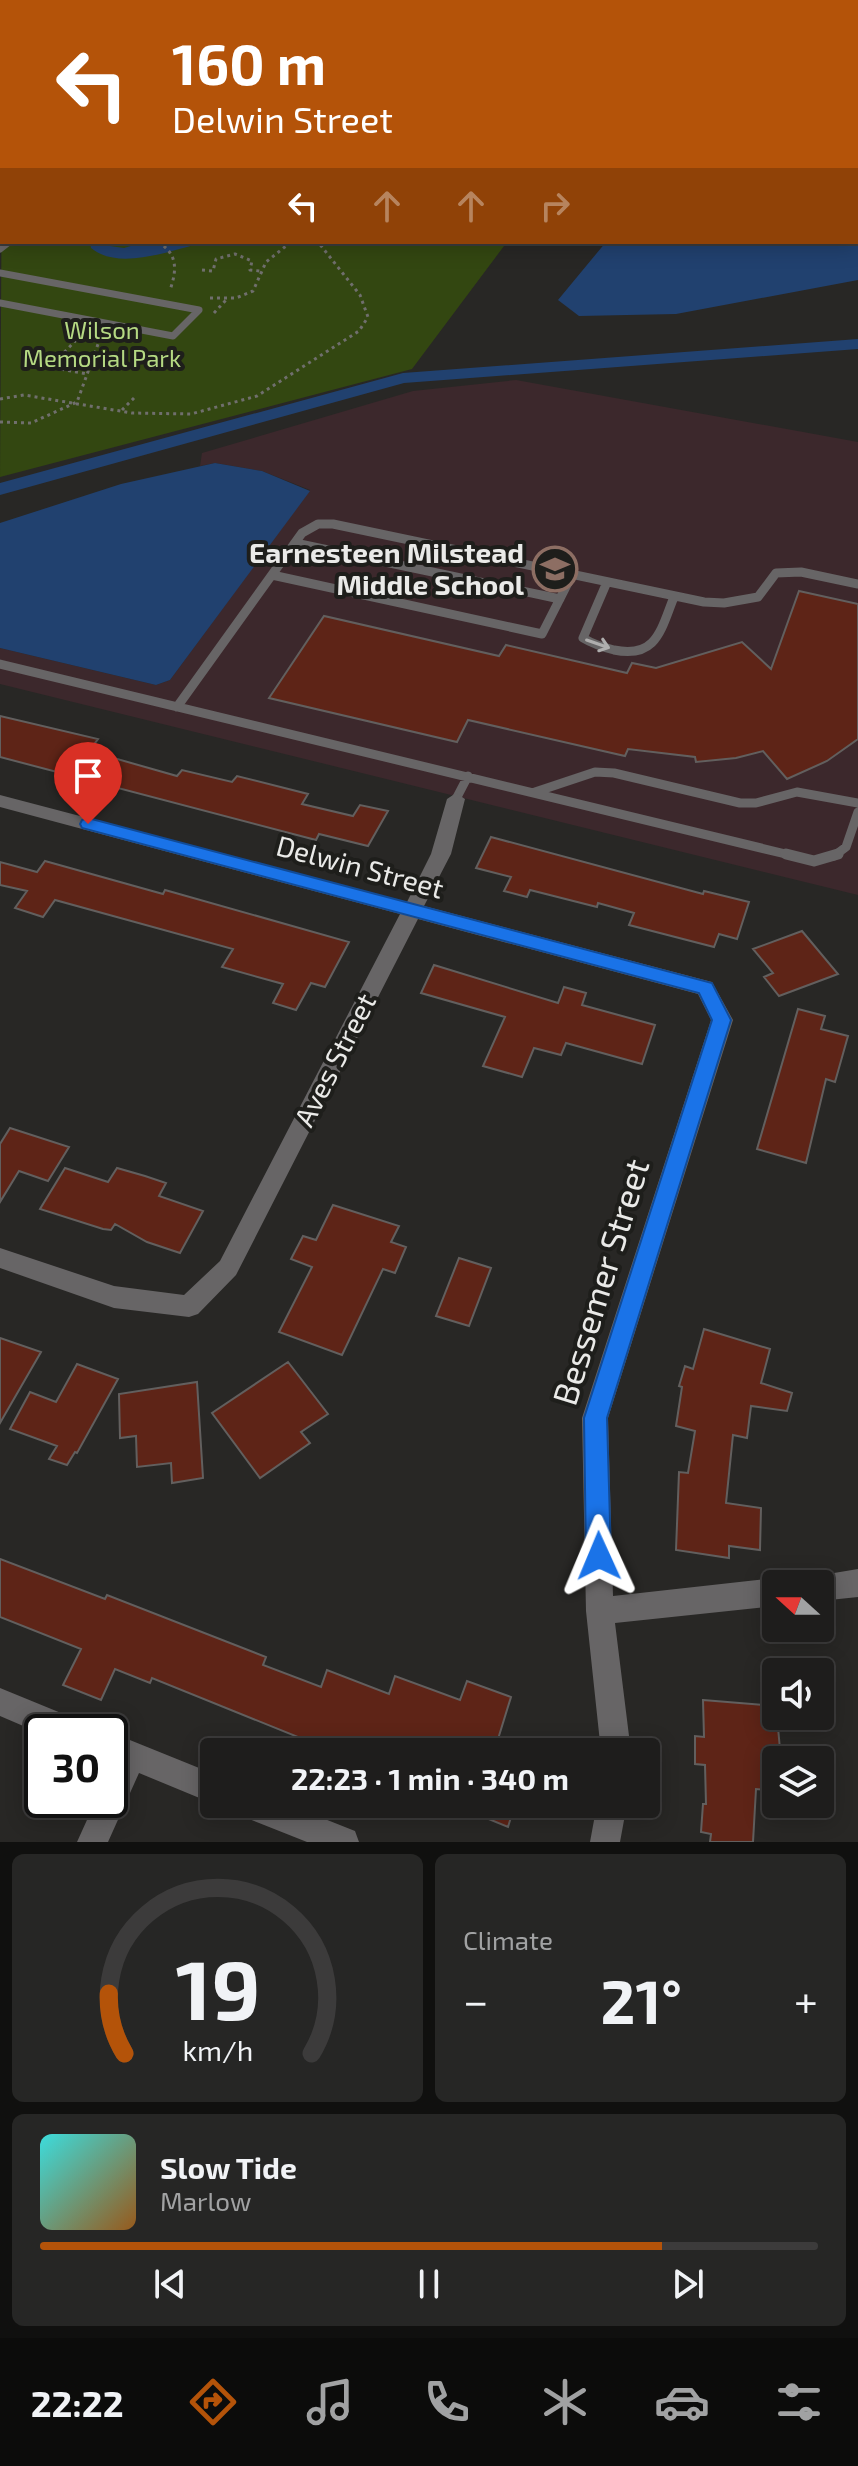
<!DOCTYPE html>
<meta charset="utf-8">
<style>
body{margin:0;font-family:"Exo 2",sans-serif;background:#262625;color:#f1f3f6;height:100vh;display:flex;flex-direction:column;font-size:30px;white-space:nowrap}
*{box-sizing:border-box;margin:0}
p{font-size:26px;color:#a1a2a3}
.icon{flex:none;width:44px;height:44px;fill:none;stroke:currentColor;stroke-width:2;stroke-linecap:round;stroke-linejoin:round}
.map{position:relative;height:1842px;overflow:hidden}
.panel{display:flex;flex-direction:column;gap:12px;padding:12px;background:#10100f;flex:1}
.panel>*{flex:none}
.banner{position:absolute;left:0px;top:0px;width:858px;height:244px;box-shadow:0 4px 20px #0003,0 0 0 2px #3c3b3b;background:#b45309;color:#fff;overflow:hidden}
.needle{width:52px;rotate:291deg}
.controls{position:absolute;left:762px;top:1570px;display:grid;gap:16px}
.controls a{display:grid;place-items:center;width:72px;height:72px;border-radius:8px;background:#1e1d1c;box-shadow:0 4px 20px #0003,0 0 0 2px #3c3b3b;font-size:40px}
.speed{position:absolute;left:24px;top:1714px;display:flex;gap:16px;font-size:40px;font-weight:700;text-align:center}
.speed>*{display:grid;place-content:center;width:104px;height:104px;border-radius:50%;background:#1e1d1c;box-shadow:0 4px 20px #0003,0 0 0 2px #3c3b3b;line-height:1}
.speed .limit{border:4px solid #111;border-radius:12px;background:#fff;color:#111}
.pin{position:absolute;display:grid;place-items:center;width:68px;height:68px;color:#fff;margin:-82px -34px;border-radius:50% 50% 50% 0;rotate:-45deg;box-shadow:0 0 8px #0007}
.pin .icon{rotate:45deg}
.me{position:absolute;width:88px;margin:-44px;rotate:359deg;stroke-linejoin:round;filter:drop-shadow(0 0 6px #0008)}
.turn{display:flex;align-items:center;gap:28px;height:168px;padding:0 40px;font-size:36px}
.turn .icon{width:104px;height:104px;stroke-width:2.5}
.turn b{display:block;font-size:56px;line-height:68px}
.lanes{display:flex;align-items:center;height:76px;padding:0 40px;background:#0003;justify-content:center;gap:40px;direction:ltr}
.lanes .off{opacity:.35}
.big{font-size:60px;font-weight:700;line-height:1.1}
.panel .card{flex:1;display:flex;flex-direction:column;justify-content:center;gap:12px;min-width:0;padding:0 28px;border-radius:12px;background:#262625}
.panel .dial{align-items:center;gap:0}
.dial svg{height:208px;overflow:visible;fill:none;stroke:#3c3b3b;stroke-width:7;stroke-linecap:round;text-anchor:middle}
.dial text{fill:#f1f3f6;stroke:none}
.song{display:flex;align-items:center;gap:24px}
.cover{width:96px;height:96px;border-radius:12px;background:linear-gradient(135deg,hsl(180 70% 55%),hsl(30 70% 35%))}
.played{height:8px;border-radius:4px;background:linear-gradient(90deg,#b45309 80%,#3c3b3b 80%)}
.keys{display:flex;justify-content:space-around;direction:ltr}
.heat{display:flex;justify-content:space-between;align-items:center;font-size:44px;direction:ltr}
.panel .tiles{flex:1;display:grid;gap:12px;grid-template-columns:1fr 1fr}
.card:last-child{grid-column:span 2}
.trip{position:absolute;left:200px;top:1738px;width:460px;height:80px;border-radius:8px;background:#1e1d1c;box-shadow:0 4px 20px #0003,0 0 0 2px #3c3b3b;font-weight:700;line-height:80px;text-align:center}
.tabs{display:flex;height:128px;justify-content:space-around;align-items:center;background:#0c0c0b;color:#a1a2a3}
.tabs .icon{width:56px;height:56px}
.tabs .on{color:#b45309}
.tabs b{font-size:36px;color:#f1f3f6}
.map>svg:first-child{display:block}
</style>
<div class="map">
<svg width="858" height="1842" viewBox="0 0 858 1842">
<rect width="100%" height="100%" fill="#282725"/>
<path fill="#3c282c" d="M516 380 858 442V895L0 684V648L156 685 170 680 310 490 262 471 215 463 200 466 202 453 413 391Z"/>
<path fill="#334711" d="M2 148V242H507L412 369 0 477Z"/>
<path fill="#21416f" d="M755 0H858V280L676 314 579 316 558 300 606 242H856V2Z
M90 242H111L110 246 124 248 134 245 133 242H206C174 249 120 272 91 248Z
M215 463 262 471 310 491 170 680 156 685 0 648V523L121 484Z"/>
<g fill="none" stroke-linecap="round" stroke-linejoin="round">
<path fill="#21416f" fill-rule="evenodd" d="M858 339V349L404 383 0 495V483L403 373Z"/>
</g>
<path fill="#5e2417" stroke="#625f5e" stroke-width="2" d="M799 591 858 604V739L827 761 787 779 763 751 736 758 696 762 695 757 628 749 625 756 468 720 457 742 269 698 324 616 499 656 506 645 627 673 632 663 656 668 742 642 771 669Z
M0 716 98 739 89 751 177 776 182 770 232 782 237 776 308 794 302 804 353 816 360 805 388 811 368 846 319 834 316 840 0 757Z
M491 837 703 894 704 891 749 902 737 939 719 934 714 947 629 925 634 913 598 903 597 907 530 890 527 897 504 891 511 877 476 868Z
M45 861 163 894 165 890 349 942 325 987 311 983 296 1010 273 1003 283 984 222 967 233 949 55 900 43 917 15 908 27 891 0 885V862L37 872Z
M802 931 838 974 779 996 764 977 773 973 753 949Z
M434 965 558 1003 564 987 586 993 582 1005 655 1025 642 1064 566 1043 561 1055 534 1048 522 1077 483 1066 505 1017 421 993Z
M798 1009 825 1016 821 1029 848 1036 835 1082 826 1079 806 1163 757 1149Z
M10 1128 69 1147 48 1181 19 1171 0 1202V1144Z
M65 1168 108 1182 117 1168 145 1176 166 1183 159 1196 203 1211 180 1253 147 1242 115 1224 111 1230 103 1229 40 1209Z
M333 1205 399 1226 391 1242 406 1247 395 1273 383 1269 342 1355 279 1332 312 1267 291 1259 303 1236 316 1240Z
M459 1258 491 1268 469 1326 436 1316Z
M704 1329 770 1349 761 1383 792 1393 787 1411 751 1406 747 1438 733 1435 726 1503 761 1508 760 1550 729 1546V1558L676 1550 679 1472 688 1473 695 1431 676 1426 682 1387 679 1386 685 1366 693 1369Z
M0 1338 41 1352 0 1423Z
M288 1362 328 1414 301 1432 310 1443 260 1478 212 1413Z
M77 1364 118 1379 77 1453 75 1452 67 1465 49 1459 57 1446 10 1429 30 1392 56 1402Z
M197 1382 203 1478 172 1483 171 1463 137 1467 136 1436 120 1438 119 1394Z
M0 1559 105 1599 107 1595 266 1657 263 1665 321 1687 327 1670 389 1694 395 1676 460 1700 467 1681 511 1697 494 1752H335L152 1678 150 1683 115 1669 101 1700 63 1685 81 1649 0 1617Z
M703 1700 776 1706 781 1760H776V1791L756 1789 753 1842H710L711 1834 701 1832 703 1804H706L705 1765 695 1764V1736L704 1737Z
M452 1804H515L508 1827Z"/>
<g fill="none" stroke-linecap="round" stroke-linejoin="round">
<path stroke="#706f6d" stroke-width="3" stroke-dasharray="3 4" stroke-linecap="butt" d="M158 242C178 254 177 270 170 290
M202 270 213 271 216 259 235 254 252 261 250 270 260 271
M210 298H236L253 291 266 262 291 242
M214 313 226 300
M81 335 50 367 87 374
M0 399 24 395 132 413 191 414 257 396 359 331 368 317 360 295 318 242
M122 410 135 397
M0 422 31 423 77 402 101 336"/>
<path stroke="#676566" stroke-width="6" d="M201 2 206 0"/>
<path stroke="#676566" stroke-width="7" d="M0 249 9 242
M0 273 199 310 173 336 0 303"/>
<path stroke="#676566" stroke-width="9" d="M295 543 560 599
M272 575 542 634 572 575
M607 582 583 638C593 644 602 647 614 650 657 659 661 629 674 597
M0 664 794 856
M177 707 302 533 318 524H333L704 602 724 603 758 597 776 573 801 572 858 584
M535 792 595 772 614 773 740 803H756L797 792 858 803
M456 799 468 776
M834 856 846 847 858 812"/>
<path stroke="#676566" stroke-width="11" d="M786 854 814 861 838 854"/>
<path fill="#676566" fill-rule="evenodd" d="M165 0H177L164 2Z
M456 793 465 799 451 854 424 906 712 982 733 1020 608 1418 613 1596 776 1578 786 1584H776V1606L615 1623 631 1752H601L586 1611 582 1418 711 1020 698 994 418 919 236 1275 198 1314 189 1317 114 1308 0 1268V1248L114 1286 184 1295 220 1261 400 914 0 807V795L407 902 431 854 447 799Z
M858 1569V1597L820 1601V1584H808L810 1577Z
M0 1688 83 1722 87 1732 42 1734 0 1716Z
M110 1732 214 1774V1804L139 1773 108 1842H77L96 1800H110V1770L114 1763 110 1762Z
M235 1804H287L355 1831 359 1842H307L239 1815Z
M597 1804H627L620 1842H590Z"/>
<path fill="#a7a4a4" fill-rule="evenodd" d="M37 0H63L36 2Z
M0 4H2V10H0Z"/>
</g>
<defs><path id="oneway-shaft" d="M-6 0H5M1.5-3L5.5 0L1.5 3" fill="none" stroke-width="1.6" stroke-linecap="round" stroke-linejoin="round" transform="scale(2)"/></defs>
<use stroke="#afaeae" href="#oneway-shaft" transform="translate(598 644) rotate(19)"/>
<path fill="#1a73e8" stroke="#114b97" stroke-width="2" d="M88 818 712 983 731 1020 607 1418 611 1556 607 1564 599 1568 590 1564 586 1556 584 1418 712 1020 699 993 82 828 80 824 82 820Z"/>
<defs>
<g id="school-ring" transform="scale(2.3)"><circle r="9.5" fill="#1e1e1b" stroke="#8d6e63" stroke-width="1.5"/><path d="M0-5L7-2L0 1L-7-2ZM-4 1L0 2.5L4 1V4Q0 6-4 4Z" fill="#8d6e63"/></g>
</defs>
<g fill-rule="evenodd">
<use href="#school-ring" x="555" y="569"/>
</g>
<g text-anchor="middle" stroke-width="8" stroke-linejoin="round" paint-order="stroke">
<g font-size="24" fill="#b5d983" stroke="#1e1e1b">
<text x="102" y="339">Wilson<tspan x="102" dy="28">Memorial Park</tspan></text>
</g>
<g font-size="28" font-weight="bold" fill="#eaeae8" stroke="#1e1e1b" text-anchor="end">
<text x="524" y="563">Earnesteen Milstead<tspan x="524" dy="32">Middle School</tspan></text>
</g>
<g font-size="28" fill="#eaeae8" stroke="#1e1e1b">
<text transform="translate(360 867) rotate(15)" y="10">Delwin Street</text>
<text transform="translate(335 1060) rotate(-63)" y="10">Aves Street</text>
</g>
<g font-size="34" fill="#eaeae8" stroke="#1e1e1b">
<text transform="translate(601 1282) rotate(-73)" y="12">Bessemer Street</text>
</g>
</g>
</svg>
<div class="controls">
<a><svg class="needle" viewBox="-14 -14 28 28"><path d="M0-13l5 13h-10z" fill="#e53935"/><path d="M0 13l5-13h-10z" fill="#a1a2a3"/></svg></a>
<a><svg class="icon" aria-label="sound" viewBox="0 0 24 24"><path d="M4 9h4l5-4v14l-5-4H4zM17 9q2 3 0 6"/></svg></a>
<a><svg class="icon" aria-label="layers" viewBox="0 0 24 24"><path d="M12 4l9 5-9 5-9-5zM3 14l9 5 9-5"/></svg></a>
</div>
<div class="speed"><div class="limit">30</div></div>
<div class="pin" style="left:88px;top:824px;background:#d93025"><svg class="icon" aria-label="arrive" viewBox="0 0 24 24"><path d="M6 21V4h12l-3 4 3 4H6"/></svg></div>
<svg class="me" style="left:599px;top:1556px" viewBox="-20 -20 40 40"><path d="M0-17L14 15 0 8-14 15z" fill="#1a73e8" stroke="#fff" stroke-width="4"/></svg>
<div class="trip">22:23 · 1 min · 340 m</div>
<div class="banner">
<div class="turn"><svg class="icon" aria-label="left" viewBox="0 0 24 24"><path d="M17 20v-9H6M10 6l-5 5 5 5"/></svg><div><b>160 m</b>Delwin Street</div></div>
<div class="lanes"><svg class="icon" aria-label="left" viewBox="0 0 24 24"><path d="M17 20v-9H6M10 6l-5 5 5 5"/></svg><svg class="icon off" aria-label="ahead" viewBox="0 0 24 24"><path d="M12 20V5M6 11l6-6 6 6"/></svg><svg class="icon off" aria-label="ahead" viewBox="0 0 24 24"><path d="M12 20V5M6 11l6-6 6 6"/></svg><svg class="icon off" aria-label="right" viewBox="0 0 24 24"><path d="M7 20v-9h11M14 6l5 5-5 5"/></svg></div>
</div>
</div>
<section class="panel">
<div class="tiles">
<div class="card dial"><svg viewBox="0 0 100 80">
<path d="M14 69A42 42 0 1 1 86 69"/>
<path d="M14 69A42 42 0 0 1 8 46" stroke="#b45309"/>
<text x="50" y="56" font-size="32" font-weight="700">19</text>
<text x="50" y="72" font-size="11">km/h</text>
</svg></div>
<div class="card"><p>Climate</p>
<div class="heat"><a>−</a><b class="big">21°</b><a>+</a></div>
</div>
<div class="card">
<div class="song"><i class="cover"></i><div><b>Slow Tide</b><p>Marlow</p></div></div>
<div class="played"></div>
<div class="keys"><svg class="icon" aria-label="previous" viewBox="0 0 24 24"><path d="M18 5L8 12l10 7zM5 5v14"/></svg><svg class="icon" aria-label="pause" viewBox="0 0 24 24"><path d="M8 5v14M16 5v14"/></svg><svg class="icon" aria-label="next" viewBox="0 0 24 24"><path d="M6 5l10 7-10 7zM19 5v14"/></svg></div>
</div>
</div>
</section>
<nav class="tabs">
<b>22:22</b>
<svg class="icon on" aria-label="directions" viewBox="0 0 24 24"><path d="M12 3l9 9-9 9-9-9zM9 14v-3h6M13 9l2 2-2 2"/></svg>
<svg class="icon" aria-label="music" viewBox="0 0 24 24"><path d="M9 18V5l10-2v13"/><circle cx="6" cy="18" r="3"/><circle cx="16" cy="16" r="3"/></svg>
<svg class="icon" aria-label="phone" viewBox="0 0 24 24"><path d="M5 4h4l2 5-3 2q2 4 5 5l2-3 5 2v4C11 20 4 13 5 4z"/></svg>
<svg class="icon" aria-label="climate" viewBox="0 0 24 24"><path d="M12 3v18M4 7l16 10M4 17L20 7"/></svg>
<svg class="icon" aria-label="car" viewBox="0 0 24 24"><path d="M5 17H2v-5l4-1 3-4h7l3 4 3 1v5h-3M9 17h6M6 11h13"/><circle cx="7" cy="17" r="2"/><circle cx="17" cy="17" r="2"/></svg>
<svg class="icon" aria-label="filters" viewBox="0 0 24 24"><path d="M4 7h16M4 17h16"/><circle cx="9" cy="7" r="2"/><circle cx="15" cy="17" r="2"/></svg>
</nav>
